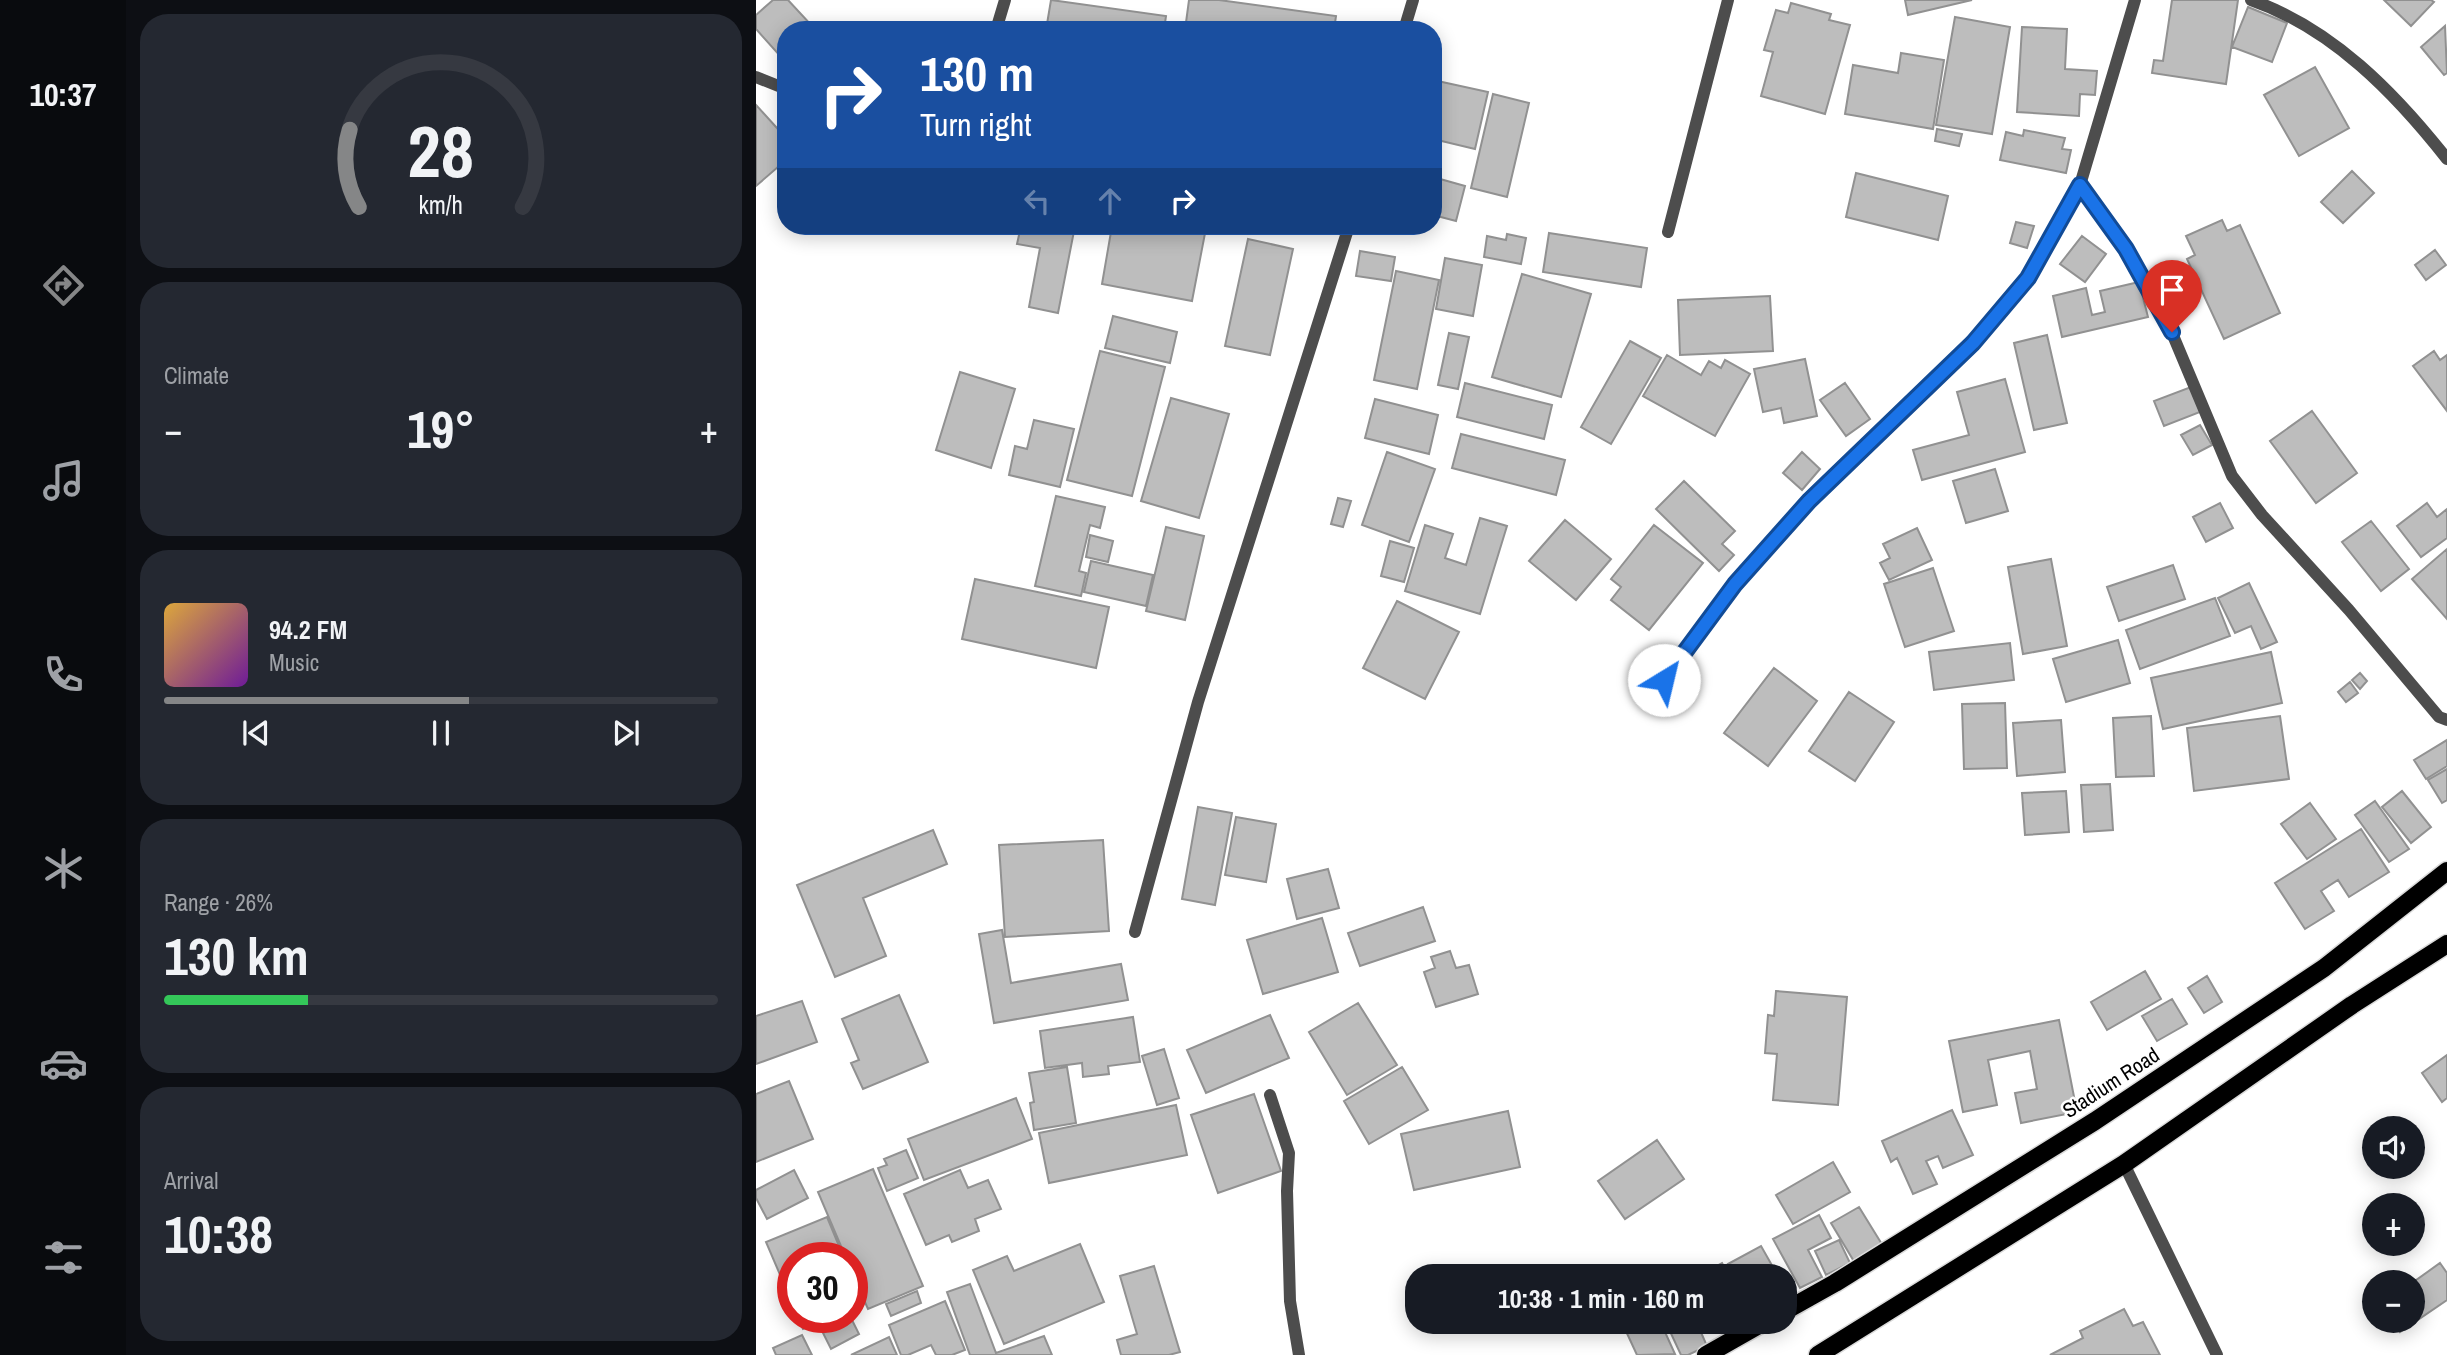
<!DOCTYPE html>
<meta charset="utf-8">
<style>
body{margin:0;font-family:"Archivo Narrow",sans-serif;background:#242831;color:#f1f3f6;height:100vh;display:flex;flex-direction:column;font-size:26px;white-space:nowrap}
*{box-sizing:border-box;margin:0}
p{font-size:23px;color:#9ea1a6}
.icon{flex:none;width:38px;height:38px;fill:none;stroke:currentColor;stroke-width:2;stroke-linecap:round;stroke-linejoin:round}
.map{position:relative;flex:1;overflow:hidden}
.panel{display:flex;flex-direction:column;gap:14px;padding:14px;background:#0d0f14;width:630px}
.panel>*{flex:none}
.top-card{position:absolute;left:21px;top:21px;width:665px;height:214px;border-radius:28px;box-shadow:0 4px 18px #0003;background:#1a4fa0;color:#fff;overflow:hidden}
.fabs{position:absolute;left:1606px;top:1116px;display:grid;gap:14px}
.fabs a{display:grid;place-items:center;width:63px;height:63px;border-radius:50%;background:#171b24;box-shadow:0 4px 18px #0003;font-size:35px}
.speed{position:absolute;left:21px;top:1242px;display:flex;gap:14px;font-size:35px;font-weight:700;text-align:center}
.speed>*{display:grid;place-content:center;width:91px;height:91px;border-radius:50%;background:#171b24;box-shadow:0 4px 18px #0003;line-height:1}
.speed .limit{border:10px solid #d22;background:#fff;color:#111}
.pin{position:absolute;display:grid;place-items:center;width:60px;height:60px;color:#fff;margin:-72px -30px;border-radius:50% 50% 50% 0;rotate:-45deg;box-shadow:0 0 7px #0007}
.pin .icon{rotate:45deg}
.me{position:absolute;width:77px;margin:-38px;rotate:36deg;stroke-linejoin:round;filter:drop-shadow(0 0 5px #0008)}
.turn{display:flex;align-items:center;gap:24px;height:147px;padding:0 28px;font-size:32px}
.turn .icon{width:91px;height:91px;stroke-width:2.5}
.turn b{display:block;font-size:49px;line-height:60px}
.lanes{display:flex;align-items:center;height:66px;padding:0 28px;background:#0003;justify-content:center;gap:35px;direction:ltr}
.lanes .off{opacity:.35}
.big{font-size:52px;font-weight:800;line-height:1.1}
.panel .card{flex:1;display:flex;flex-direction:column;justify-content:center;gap:10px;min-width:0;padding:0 24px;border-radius:28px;background:#242831}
.panel .dial{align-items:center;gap:0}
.dial svg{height:182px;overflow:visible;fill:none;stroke:#363941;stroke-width:7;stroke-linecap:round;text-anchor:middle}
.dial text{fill:#f1f3f6;stroke:none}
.song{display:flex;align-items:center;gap:21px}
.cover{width:84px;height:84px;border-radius:10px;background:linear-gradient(135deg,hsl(40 70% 55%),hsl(280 70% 35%))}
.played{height:7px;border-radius:4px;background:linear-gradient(90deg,#858687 55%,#363941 55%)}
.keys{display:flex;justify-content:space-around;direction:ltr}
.heat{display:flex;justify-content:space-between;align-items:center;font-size:38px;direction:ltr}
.charge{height:10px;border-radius:5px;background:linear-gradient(90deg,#34c759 26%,#363941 0)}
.trip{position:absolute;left:649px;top:1264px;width:392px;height:70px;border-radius:28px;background:#171b24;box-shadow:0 4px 18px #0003;font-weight:800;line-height:70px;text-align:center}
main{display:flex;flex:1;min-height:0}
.dock{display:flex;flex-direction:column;width:126px;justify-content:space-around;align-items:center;background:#090b0e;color:#9ea1a6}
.dock .icon{width:49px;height:49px}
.dock .selected{color:#858687}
.dock b{font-size:32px;color:#f1f3f6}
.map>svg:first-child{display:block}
</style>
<main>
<nav class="dock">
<b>10:37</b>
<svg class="icon selected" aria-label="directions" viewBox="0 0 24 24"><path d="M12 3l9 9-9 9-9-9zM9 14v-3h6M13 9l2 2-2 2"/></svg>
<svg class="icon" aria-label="music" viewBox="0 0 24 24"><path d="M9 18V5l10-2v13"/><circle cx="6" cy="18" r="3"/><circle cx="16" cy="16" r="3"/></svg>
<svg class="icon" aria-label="phone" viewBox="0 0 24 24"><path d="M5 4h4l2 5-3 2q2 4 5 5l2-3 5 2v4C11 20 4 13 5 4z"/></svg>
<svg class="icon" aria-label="climate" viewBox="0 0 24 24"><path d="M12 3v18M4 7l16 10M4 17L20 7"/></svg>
<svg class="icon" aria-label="car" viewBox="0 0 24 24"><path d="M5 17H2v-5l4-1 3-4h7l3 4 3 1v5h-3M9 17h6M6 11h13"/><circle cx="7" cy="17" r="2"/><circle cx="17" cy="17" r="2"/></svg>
<svg class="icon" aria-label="filters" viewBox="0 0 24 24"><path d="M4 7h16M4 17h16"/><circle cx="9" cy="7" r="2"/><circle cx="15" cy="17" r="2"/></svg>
</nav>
<section class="panel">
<div class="card dial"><svg viewBox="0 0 100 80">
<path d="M14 69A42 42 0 1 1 86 69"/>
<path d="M14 69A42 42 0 0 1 10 35" stroke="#858687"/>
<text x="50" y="56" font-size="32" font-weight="700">28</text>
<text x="50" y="72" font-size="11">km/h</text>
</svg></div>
<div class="card"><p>Climate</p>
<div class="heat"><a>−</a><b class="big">19°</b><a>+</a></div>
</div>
<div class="card">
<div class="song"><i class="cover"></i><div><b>94.2 FM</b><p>Music</p></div></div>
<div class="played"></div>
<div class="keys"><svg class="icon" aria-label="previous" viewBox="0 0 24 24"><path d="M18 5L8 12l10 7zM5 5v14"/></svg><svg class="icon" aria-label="pause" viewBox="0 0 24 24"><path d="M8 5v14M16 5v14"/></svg><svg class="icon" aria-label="next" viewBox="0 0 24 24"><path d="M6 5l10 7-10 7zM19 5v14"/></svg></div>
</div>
<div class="card"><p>Range · 26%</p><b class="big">130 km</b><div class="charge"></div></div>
<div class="card"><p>Arrival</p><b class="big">10:38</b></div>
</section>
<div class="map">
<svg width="1691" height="1355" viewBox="0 0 1691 1355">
<rect width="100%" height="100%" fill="#fff"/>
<path fill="#bdbdbd" stroke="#919191" stroke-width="2" d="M17 0H32L58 28 55 30H30V53L25 57 0 29V15Z
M295 0 410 16 408 30H290Z
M433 0H463L580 16 578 30H429Z
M1149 0H1216L1152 15Z
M1416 0H1482L1470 84 1396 73 1398 60 1407 61Z
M1628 0H1675L1678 2 1655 26Z
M1035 3 1075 14 1073 20 1094 25 1069 114 1005 96 1017 52 1008 50 1020 10 1032 13Z
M1492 7 1531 23 1516 62 1476 47Z
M1199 17 1254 27 1236 134 1180 125Z
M1689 26 1691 73 1688 75 1665 47Z
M1266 27 1311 29 1309 69 1341 71 1339 95 1324 94 1323 116 1261 112Z
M1145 53 1188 60 1177 129 1089 114 1097 65 1142 73Z
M1559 67 1593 128 1543 156 1508 95Z
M677 80 732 92 719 149 677 139Z
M737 94 773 103 751 197 715 188Z
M0 105 30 138V160L0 186Z
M1181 129 1206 134 1203 146 1179 141Z
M1268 130 1309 138 1306 149 1315 150 1310 173 1244 160 1250 132 1267 136Z
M1596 171 1618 193 1587 223 1565 202Z
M1100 173 1192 196 1182 240 1090 217Z
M677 177 709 186 700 221 677 215Z
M1466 220 1471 231 1484 225 1524 313 1468 339 1431 259 1439 255 1430 236Z
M1260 222 1278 226 1271 248 1254 243Z
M265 226H319L302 313 273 307 284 248 261 244Z
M356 226H438L450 228 436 301 346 284Z
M793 233 891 248 885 287 787 272Z
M751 234 770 238 765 264 728 257 731 236 750 240Z
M1326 236 1350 254 1329 282 1304 264Z
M492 239 537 249 514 355 469 346Z
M1679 250 1690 265 1670 280 1659 265Z
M604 251 639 257 635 281 600 276Z
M689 258 726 265 717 316 680 309Z
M640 271 683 280 661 389 618 380Z
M766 274 835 294 805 397 736 377Z
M1383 282 1392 317 1306 337 1297 296 1330 288 1336 315 1349 312 1344 291Z
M1014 296 1017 351 924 355 922 300Z
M357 316 421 332 414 363 349 348Z
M693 333 713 337 702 389 682 385Z
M1291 335 1311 423 1278 430 1258 343Z
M874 341 905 358 855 444 825 427Z
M344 351 409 367 376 496 311 480Z
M1678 351 1684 360 1691 355V411L1657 366Z
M911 355 945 375 953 361 965 368 969 360 994 374 959 436 887 396Z
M1049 359 1061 416 1028 423 1025 408 1007 412 998 369Z
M204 372 259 389 235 468 180 450Z
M1249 379 1269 452 1166 480 1157 450 1213 435 1201 392Z
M709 383 796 405 788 439 701 417Z
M1089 383 1114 419 1090 436 1064 400Z
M1435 387 1444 412 1408 426 1398 401Z
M415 398 473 414 443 518 385 501Z
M619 399 682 415 673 454 609 438Z
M1556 411 1601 473 1560 503 1514 441Z
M278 420 318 429 304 487 253 475 259 446 271 449Z
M1444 425 1456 445 1437 455 1425 435Z
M705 434 809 460 800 495 696 468Z
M631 452 679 469 653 542 606 525Z
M1046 452 1064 469 1046 490 1027 473Z
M1239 469 1252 511 1210 523 1197 481Z
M928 481 979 531 966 544 978 555 963 571 900 509Z
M300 496 349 507 344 528 334 525 323 571 330 573 325 596 279 586Z
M582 498 595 501 587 527 575 524Z
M1464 503 1477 528 1450 542 1437 517Z
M1671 503 1681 517 1691 509V538L1665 557 1641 526Z
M724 518 751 526 724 614 649 591 669 525 697 534 689 558 710 565Z
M809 520 855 559 820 600 773 561Z
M1615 521 1653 569 1625 591 1586 542Z
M898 525 947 563 893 630 855 600 865 587 855 579Z
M410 527 448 536 429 620 390 611Z
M1161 528 1176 560 1133 580 1124 563 1134 558 1127 544Z
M334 535 357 541 352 562 330 557Z
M634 541 658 548 648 582 625 576Z
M1691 549V619L1656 579Z
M1295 559 1311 646 1267 654 1252 567Z
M335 561 397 575 390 606 328 592Z
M1417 565 1429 599 1363 621 1351 587Z
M1177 568 1198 631 1149 647 1128 584Z
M219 579 353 607 340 668 206 639Z
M1493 583 1521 642 1505 649 1495 626 1479 633 1462 598Z
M1459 598 1474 636 1384 669 1370 630Z
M641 601 703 632 669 699 607 668Z
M1362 640 1374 683 1310 702 1297 659Z
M1254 643 1258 680 1178 690 1173 652Z
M1515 652 1526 703 1407 729 1395 678Z
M1018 668 1061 701 1012 766 968 733Z
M1604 673 1611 681 1604 689 1596 680Z
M1594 682 1602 693 1590 702 1582 692Z
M1093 692 1138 722 1099 781 1053 751Z
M1249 703 1251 768 1208 769 1206 704Z
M1395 716 1398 776 1360 777 1357 718Z
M1524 716 1533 779 1438 791 1431 728Z
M1305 720 1309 772 1261 776 1257 723Z
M1691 740V766L1670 779 1658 760Z
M1691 769V800L1686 803 1672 780Z
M1354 784 1357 830 1328 832 1325 785Z
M1310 791 1313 832 1269 835 1266 793Z
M1646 791 1675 827 1655 843 1626 807Z
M1619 801 1653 849 1633 862 1599 815Z
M1554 803 1580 839 1551 859 1525 824Z
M442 807 476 813 459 905 426 899Z
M480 817 520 824 510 882 469 875Z
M1605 829 1633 872 1593 897 1582 880 1565 891 1578 911 1549 929 1519 883Z
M177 830 191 864 107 898 130 956 79 977 41 885Z
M347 840 353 931 249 937 243 845Z
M572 869 583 908 541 919 531 879Z
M667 907 679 941 604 966 592 933Z
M566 918 582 972 507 994 491 940Z
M246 930 255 983 365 964 372 1000 238 1023 223 934Z
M694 951 700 968 713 965 722 994 680 1007 668 972 679 968 675 957Z
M1389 971 1405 999 1351 1030 1335 1002Z
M1451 976 1466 1002 1448 1013 1432 988Z
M1020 991 1091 997 1082 1105 1017 1100 1021 1054 1009 1053 1012 1015 1018 1016Z
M143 995 172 1062 107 1089 95 1063 103 1060 86 1019Z
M1416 999 1431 1024 1401 1041 1386 1016Z
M46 1001 61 1042 0 1064V1016Z
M602 1003 641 1065 591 1095 553 1032Z
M514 1015 533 1058 450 1093 431 1050Z
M377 1017 384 1062 352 1066 353 1074 327 1077 326 1063 289 1068 284 1031Z
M1303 1020 1321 1112 1265 1123 1259 1093 1281 1089 1274 1051 1232 1060 1241 1105 1207 1112 1193 1041Z
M408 1049 423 1098 401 1105 386 1056Z
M1691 1055V1098L1686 1102 1666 1073Z
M311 1067 320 1123 278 1130 274 1103 278 1102 273 1073Z
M646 1067 672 1110 613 1144 588 1101Z
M33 1081 57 1139 0 1162V1094Z
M498 1094 525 1171 462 1193 435 1115Z
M260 1098 276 1139 168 1180 152 1139Z
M420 1105 431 1155 293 1183 283 1133Z
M1196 1110 1217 1155 1187 1168 1182 1156 1170 1161 1181 1184 1157 1194 1141 1158 1135 1162 1126 1141Z
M752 1111 764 1167 658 1190 645 1134Z
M901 1140 928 1179 869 1219 842 1181Z
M150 1150 162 1178 131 1191 122 1168 131 1165 128 1159Z
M1077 1162 1094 1192 1037 1224 1020 1195Z
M117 1169 167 1286 112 1309 96 1273V1258H90L62 1192Z
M38 1170 52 1198 11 1219 0 1198V1190Z
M204 1170 212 1188 232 1180 245 1209 219 1219 223 1231 196 1242 193 1235 170 1245 148 1194Z
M1103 1207 1127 1246 1099 1263 1075 1223Z
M1063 1215 1075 1238 1052 1250 1066 1277 1044 1288 1017 1239Z
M71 1217 88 1258H37V1305L10 1242Z
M1083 1240 1094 1263 1070 1275 1059 1251Z
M324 1244 348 1302 248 1344 217 1270 251 1256 258 1271Z
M1005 1246 1022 1276H979L972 1264Z
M966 1263 973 1276H947L946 1274Z
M1684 1263 1691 1273V1300L1644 1332 1637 1321H1657L1656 1283Z
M398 1266 424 1352 413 1355H365L361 1340 381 1334 364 1276Z
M96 1277 108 1303 96 1308Z
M214 1284 240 1353 288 1336 296 1355H214L191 1292Z
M161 1291 165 1303 135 1316 130 1304Z
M189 1301 209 1350 196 1355H180L175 1345 152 1355H145L133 1325Z
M1368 1309 1377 1326 1387 1322 1404 1355H1294L1327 1338 1324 1331Z
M42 1318H73L47 1329Z
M95 1318 103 1334 75 1349 67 1333Z
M880 1321H904L919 1354 881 1355 868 1327Z
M918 1321H940L951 1346 932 1355H925L911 1325Z
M46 1335 56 1355H20L17 1348Z
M133 1337 141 1355H95Z"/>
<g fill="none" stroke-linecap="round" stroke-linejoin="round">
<g stroke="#dbdbdb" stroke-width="21">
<path id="major" d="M1029 1311 1079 1283 1339 1121 1568 968 1691 871
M950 1355 1010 1321
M1062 1355 1368 1164 1596 1005 1691 944"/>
</g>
<path stroke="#4d4d4d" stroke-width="12" d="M1495 0C1576 28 1639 93 1691 159
M240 30 249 0
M648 30 657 0
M0 77 30 89
M1324 185 1370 249 1416 333 1476 476 1506 515 1593 610 1683 717 1691 720
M572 226 592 231
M912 232 972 0
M908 680 979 584 1053 501 1217 343 1272 278 1324 185 1379 0
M379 932 442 702 593 226
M514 1095 533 1153 531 1191 534 1301 543 1355
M1368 1164 1461 1355"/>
<use href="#major" stroke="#000" stroke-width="18"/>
</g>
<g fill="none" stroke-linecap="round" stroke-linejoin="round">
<g stroke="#114b97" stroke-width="18">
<path id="route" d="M908 680 979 584 1053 501 1217 343 1272 278 1324 185 1370 249 1416 332"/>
</g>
<use href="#route" stroke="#1a73e8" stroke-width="12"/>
</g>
<g text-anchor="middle" stroke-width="5" stroke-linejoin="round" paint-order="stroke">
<g font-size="21" fill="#000" stroke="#fff">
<text transform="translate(1355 1083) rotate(-33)" y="7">Stadium Road</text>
</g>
</g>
</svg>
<div class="fabs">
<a><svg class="icon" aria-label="sound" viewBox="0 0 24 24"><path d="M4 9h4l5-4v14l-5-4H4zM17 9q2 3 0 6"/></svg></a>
<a>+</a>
<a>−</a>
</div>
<div class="speed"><div class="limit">30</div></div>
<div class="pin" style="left:1416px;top:332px;background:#d93025"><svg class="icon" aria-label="arrive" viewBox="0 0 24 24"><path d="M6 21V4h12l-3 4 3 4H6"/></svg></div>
<svg class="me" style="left:908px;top:680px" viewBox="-20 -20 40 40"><circle r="19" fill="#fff"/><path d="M0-13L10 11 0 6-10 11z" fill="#1a73e8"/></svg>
<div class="trip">10:38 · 1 min · 160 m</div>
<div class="top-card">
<div class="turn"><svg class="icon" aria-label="right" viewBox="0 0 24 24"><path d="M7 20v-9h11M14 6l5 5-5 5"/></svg><div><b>130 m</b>Turn right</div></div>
<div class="lanes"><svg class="icon off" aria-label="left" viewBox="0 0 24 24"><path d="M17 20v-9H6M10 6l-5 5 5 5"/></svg><svg class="icon off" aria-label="ahead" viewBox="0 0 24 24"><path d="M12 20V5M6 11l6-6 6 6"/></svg><svg class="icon" aria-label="right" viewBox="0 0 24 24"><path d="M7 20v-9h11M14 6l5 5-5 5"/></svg></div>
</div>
</div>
</main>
